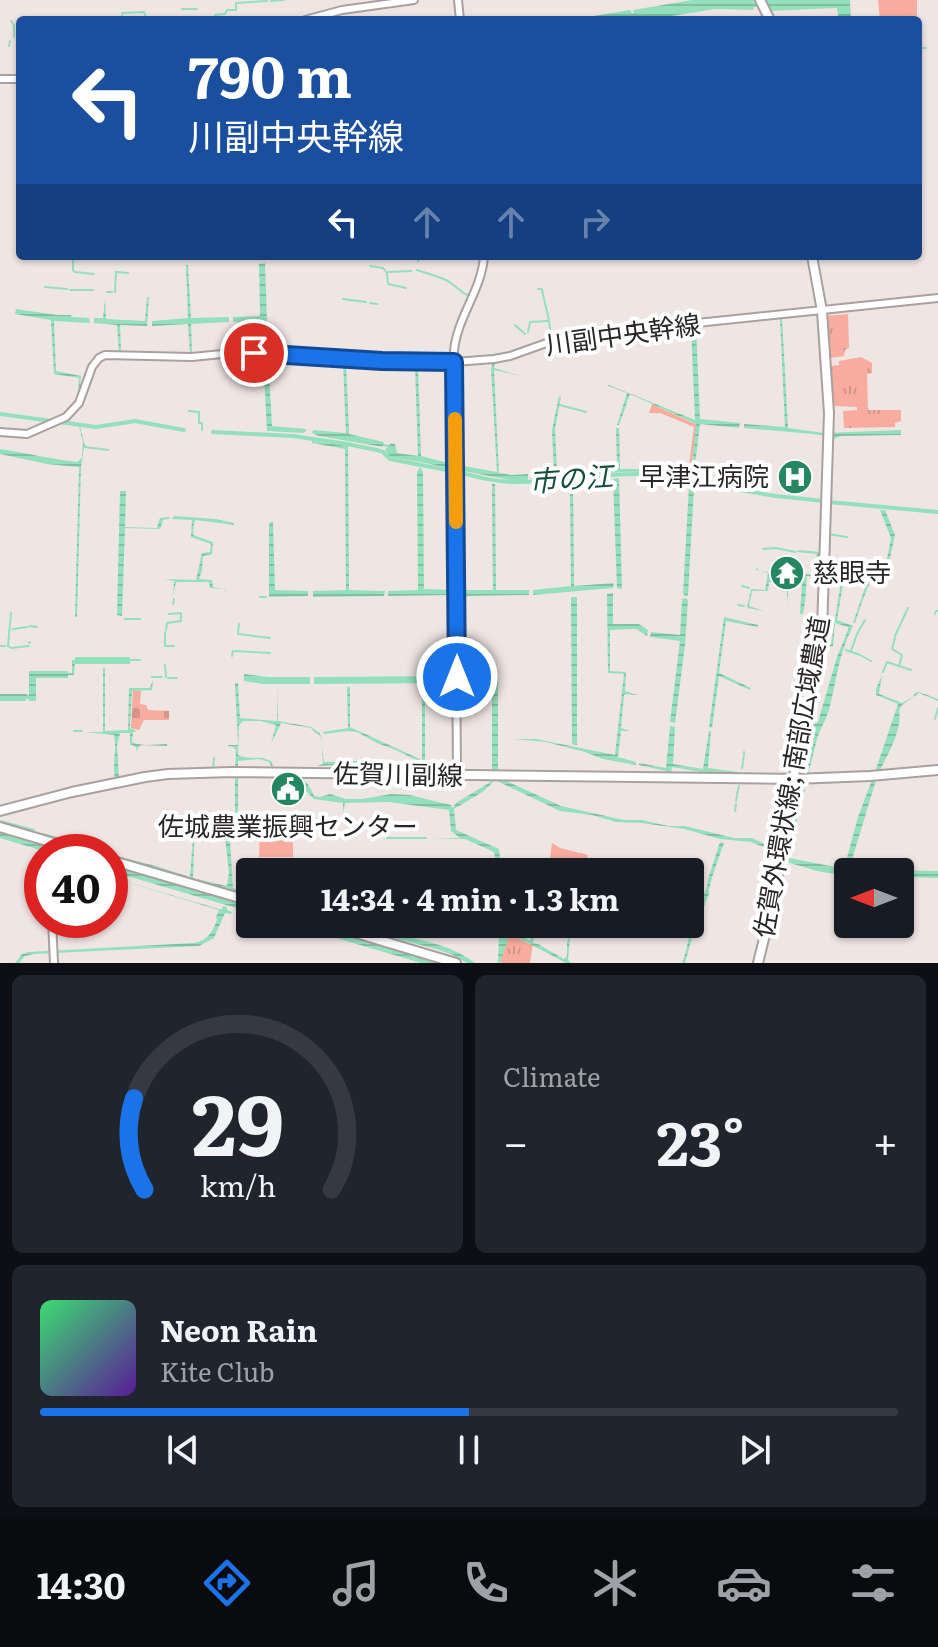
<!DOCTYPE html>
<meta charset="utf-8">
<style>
body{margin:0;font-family:Literata,"Noto Sans JP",serif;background:#20242c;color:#f1f3f6;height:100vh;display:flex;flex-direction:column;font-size:30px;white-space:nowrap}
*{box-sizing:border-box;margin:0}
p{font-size:26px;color:#9ea1a6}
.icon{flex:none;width:44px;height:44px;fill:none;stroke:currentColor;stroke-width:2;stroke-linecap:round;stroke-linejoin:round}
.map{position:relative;height:963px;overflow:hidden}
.side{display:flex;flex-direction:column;gap:12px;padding:12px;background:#0d0f14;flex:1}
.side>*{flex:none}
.top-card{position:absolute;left:16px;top:16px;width:906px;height:244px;border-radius:8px;box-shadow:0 2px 6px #0004;background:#1a4fa0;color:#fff;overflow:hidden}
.needle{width:52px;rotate:270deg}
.fabs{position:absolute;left:834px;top:858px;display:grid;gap:16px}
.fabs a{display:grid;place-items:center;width:80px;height:80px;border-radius:8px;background:#171b24;box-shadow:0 2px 6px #0004;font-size:40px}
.speed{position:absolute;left:24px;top:834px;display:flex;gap:16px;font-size:40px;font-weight:700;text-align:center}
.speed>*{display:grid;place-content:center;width:104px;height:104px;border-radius:50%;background:#171b24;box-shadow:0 2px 6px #0004;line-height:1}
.speed .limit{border:12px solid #d22;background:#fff;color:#111}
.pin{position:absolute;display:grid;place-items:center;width:68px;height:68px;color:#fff;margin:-34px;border:4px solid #fff;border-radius:50%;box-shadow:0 2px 8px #0007}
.me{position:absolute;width:88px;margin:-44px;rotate:0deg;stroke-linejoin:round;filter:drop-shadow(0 0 6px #0008)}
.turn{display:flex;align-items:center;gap:28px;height:168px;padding:0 40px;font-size:36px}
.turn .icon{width:104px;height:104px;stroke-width:2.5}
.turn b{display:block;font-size:56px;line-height:68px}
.lanes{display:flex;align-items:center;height:76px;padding:0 40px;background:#0003;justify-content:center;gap:40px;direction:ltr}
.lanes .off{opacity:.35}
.big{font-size:60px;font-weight:700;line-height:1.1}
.side .card{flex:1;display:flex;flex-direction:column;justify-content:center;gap:12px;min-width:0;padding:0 28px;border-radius:12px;background:#20242c}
.side .dial{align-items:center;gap:0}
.dial svg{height:208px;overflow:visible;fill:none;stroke:#363941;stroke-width:7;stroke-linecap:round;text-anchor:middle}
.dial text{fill:#f1f3f6;stroke:none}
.song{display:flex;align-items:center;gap:24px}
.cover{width:96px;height:96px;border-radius:12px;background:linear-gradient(135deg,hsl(140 70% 55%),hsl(270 70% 35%))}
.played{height:8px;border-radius:4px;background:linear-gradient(90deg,#1a73e8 50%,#363941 50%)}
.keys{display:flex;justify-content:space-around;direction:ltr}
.heat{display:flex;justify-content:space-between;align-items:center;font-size:44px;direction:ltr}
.side .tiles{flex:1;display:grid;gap:12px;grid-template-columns:1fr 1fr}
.card:last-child{grid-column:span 2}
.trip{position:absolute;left:236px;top:858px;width:468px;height:80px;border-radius:8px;background:#171b24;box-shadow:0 2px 6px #0004;font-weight:700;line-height:80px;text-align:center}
.menu{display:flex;height:128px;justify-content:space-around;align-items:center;background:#090b0e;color:#9ea1a6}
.menu .icon{width:56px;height:56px}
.menu .on{color:#1a73e8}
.menu b{font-size:36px;color:#f1f3f6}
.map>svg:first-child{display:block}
</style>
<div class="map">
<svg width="938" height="963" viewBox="0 0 938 963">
<defs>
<pattern id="grass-tufts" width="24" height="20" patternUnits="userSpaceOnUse" patternTransform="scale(2)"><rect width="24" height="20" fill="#f7ac9f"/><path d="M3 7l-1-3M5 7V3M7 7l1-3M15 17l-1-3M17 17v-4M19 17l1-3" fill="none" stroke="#d49489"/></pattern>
<pattern id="cemetery-stones" width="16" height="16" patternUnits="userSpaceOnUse" patternTransform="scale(2)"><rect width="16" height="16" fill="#f7ac9f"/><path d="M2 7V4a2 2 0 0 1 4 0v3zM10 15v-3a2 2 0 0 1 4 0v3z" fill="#d49489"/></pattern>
<pattern id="water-rules" width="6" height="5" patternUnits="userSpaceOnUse" patternTransform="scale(2)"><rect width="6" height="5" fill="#94e0bc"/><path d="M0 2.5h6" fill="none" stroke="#80c0a1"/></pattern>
</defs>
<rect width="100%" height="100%" fill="#efe5e3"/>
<path fill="url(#grass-tufts)" d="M848 314 849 348 845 350 844 356 830 358 828 328 824 316Z
M861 357 872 363V373L867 374 868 410H901V421L895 423V427L844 428 843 411 857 410V407L834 406 830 366 839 365V361Z
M652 404 697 425 690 476H673L660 473V470H663V471H668L669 473 676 472 677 475 688 473 694 427 660 413H649Z
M552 843 560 848 588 855 585 868 550 859Z
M511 934 527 943 533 944 530 963H501L500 960 509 935Z"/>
<path fill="url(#cemetery-stones)" d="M133 691H141L140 704 146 705 148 710 169 711V720H144L139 730 131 728Z"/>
<path fill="#f7ac9f" d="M878 0H917V16H914V20H880Z
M260 824H293V857H259Z"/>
<path fill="url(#water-rules)" d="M692 0H850L851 20H839L837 8 769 11 766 7H754L753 10 715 9 647 20H570L630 10 632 13H634L633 10Z
M265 263 268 350 262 351 261 322H233V317L260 316 259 264Z
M186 265H188L191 318 229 317V322L191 324 192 353 190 354 188 324 152 326V321L188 318Z
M147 297H149L147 326 120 325 121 352H119L117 325 94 323V318H103L105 299 106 319 145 321Z
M16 309 57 315H71L72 317 89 318 90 323 54 321 56 371 81 376 79 397H78L79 378 54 374 51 320 15 314Z
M780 318H782L788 428 824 433 901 430V435L841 436 831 440 824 435 744 428V424L785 427Z
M691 327H696L700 419 740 423 739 428 700 424 693 482 691 478C673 480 658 473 640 472 623 471 606 473 589 476V470L617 466 616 428H619L620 469H642L673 476H691L696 424 630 394 619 425H617L627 393 608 386 609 385 695 420Z
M263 357H268L272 426 306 429V431L303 433 267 431Z
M493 361H495L494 368 521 376 494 370 499 473 512 475 528 474V480H510L458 470V465L497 472 491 368Z
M343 362H346L349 434 384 442 383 447 319 436 312 433 313 430 346 433Z
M415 364 418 365 421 456 452 464V469L421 462 390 457 385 450 391 443 395 444 397 453 418 456Z
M559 396 561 397 555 429 557 472 585 471V476L532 480 531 474 554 473 552 430Z
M79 426H80L85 446 109 449V451L84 448 81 467 77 617H75L79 467 47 464 0 454V449C26 453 51 459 77 462L82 458 83 442Z
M312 441 348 446 349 590 385 591 384 596 313 597V591L346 590 345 449 312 443Z
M420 467 423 472 424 589 453 590V595L388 596V591L418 590 417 472Z
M619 478 622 589 617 588 613 479Z
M492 484H495L496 590H529V595L459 596V590H493Z
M570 484H573L574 586 614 583 613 588 533 595V590L571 586Z
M689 486 721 491 694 488 688 595 686 596 683 594Z
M120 491H126L125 527 157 528 160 518 170 517 169 519 163 520 160 529 125 528 122 616 117 615Z
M880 510H885L895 535 890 558 873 575 862 602 855 623H853L869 576 887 559 891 538Z
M174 516 216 519 234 523V525L196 520 194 522 193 535 213 542 212 554 203 556 202 570 199 579 212 580 213 587 225 589 228 594 224 589 210 588 209 582H176L173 596 174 581 164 579 196 580 202 553 210 552 211 544 191 537 192 520 172 519Z
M273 522 275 590 308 591V596L269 597V526L270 522Z
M798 550 820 552 821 554 817 571 821 578 807 576 805 602 803 614H800L802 583H789L787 604V583L769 582 768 591H752L749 606 764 611 747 608 751 589 765 590 768 573 756 570 757 567 759 571 768 572 770 580 804 581 806 574 814 575 817 554 797 552Z
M828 578 836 580 843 584 837 620 853 626C838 656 837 679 829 710 826 720 820 729 817 739 814 751 811 763 808 775H803L802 770 811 738 804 733V729L809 728 818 722 837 657 848 630V627L835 623 833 646 822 649V647L829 646 831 644 840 588V585L828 581Z
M613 593V624H639L648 630 647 636 636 629 610 630V671L626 672 625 691 638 695 626 694 624 695 621 728 630 731H621L618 757 636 762V765L603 759 585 752 546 742 514 739H536L615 755 624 674 608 673 607 594Z
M571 597H577V745L572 744Z
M685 598 688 600 685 645 675 723 670 722 680 641 650 637 651 632 680 635 682 599Z
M724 617 758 625V627L726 621 719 673 751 688 750 690 719 676 712 728 709 727Z
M75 657H130V659H141V661H130V664H75V662L74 675H68V678H36V701H29V699H26V701H0V694H26L29 696V671H68V673H72V660H75Z
M103 668H105V731L128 730 129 688H150L153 679 152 690 133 691 132 692 130 728 137 731 133 732 132 742C142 747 156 744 167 744V746L142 745 138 747 137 752 136 747 130 744V733H120L117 746 119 778 115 779C112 765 117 750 114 735L85 732H103Z
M244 674 268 677H310V684H263L244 681Z
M882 675 879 694 902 703 913 697 916 692H919L938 699V701L919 693 902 705 899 711C903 728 887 756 879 772H875L898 704 876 695V689Z
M453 676 454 683 314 684V677Z
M459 676H498V772L492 771V683H459Z
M235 683H238L240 718 277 721 278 688V721L311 727 320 733 324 762 361 761 358 764 317 766 323 764 321 736 314 732 311 728 281 723 271 744 276 725 260 721H243L239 725 238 755C249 761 262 754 272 762L273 769 269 762 259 759 238 761V769L235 768 236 750 233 747 228 746V745H238Z
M347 687H350V727L422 760V687H425V761L416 760 396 750 377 743 357 732 347 731 324 734 323 732 348 728Z
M670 726 675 727 673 764 703 769 709 731H711L708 768 738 772V774L706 773 672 767 671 774H666V771L639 765V763L666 768Z
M235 776H238V818L230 820 229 822 233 888 250 893V896L113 855 156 866 190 877 194 824H195L193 878 227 886 229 873 223 820 235 815Z
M271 776C282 776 298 775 307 783 310 787 312 792 314 796L320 797 330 794 346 799H362L391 794 410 795 451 805 453 808 456 803 492 781 493 782 484 791 454 809 456 830 499 849 500 857 497 859 495 858 494 852 465 839 429 838H460L451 831 449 810 388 802 345 803 343 813V803L314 799 298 783 271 778Z
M502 779 561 806 624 820H642L668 826H685L734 838H752L776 849 780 852 779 857 773 851 751 842 720 839 684 829 642 823 616 822 592 815 560 811 495 780Z
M872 780H876L851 863 845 865 858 817Z
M801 782H807L790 847 789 858 846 869 938 871V878L900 877V872H848L847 876 817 871 783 861 784 854H786L787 850 795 803Z
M0 829 70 852H47L0 838Z
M720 842 724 843C720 855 708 886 709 894L694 931 685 963H682L686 951 692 922 707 887 708 879Z
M110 864 243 903 250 906V912L110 871Z
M110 877 219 909H222L223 906 227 907V910L232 912 231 914 225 913 214 938 199 946 34 954 25 956 19 963H15L22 954 28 952 194 943C208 940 212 933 217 920L216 917 219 910Z
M289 924H314L447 963H421Z
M340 924C359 924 367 928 384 932 415 939 449 943 475 963H467L453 955 436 949Z
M494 924H504L530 941 534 924H536L533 943 538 944 564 959 567 956V943L573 924H577L570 938 568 960 571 963H566C548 953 529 944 511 934L509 935 500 963H498L499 932 494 929Z"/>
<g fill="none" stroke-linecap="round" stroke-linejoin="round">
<path stroke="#94e0bc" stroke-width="2" d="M271 1 284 0
M182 9H197
M215 15 225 14 227 10H236V3L267 1
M123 20 122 13 144 12 147 20
M11 21 14 25V37
M9 46 10 41
M918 48H926
M73 260V270L75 272 94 274
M418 261 422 256
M370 266 383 268 387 273 388 284 406 288
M417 270C425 273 445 278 451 283 458 288 460 292 469 296
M388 272 411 271
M45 287 67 289
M538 289H542C544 303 549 314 550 329
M70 290H93
M107 292H112
M115 292 116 272 128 273
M343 299 366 302
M370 303 377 304
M515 325 525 334
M528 332 530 322 547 321
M560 405 586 412
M189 411 199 412V423H202V430
M384 445 388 446
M828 534 847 537
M763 549 776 548 795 552
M742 586 749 588
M260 597H266
M173 604 174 599
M738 605 744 606
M935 614 936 611H938
M125 619H140
M30 626 37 627
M13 629 28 627
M166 630 167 623 181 621V613L169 614
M165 632V646H174
M238 632 239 624
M238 634 270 638
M895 636 908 608
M29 643 30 642
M0 646H5
M8 646 11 613
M8 646 11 648 29 646
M846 650 860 655
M235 651 270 653
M851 651 857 634 865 620
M232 656 233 651
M862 656 871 661
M165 665 166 677
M899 666 911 670
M883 672 887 662 899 666 902 655 892 649 895 638
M152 677H162
M168 678H177
M935 719 938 708
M74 731H82
M744 754V752
M743 761 744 756
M742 768 743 763
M201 769H205
M213 769 214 758
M737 794 739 786
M736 801 737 796
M735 811 736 804
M0 821 34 830
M43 834 106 852
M387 838H426
M110 853 111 854
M470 924V929H494
M387 929H425
M428 929H467"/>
<path stroke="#94e0bc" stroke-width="4" d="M0 414 96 427 135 421 184 430
M213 432 293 436 347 444 377 450 383 452 390 459 452 471
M458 472C477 477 496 482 515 482 558 482 600 473 643 474L776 496 824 501
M829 502 938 512"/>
<g stroke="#aaa19f" stroke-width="10">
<path id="secondary" d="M458 0 460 20
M305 20 342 10 414 0
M0 79H20
M0 432 27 434 66 417 79 403 92 367 99 358 105 355 192 357 222 354 254 353 382 361 454 362 494 359 510 356 555 340 582 335 938 298
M457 775 454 351C457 317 482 290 484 256
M52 920 54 963"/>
</g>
<g stroke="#aaa19f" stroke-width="12">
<path id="primary" d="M760 0 770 20
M0 811 72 792 145 777 168 774 232 772 795 779 870 776 938 770
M0 827 84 852
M110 860 250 901
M326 924 456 963
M758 963 774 898 806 704 822 631 829 413 822 311 812 256"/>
</g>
<use href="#secondary" stroke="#fff" stroke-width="6"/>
<use href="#primary" stroke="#fff" stroke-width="8"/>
</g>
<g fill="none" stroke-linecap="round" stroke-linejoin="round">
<g stroke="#114b97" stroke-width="20">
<path id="route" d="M254 353 382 361 454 362 457 677"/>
</g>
<use href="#route" stroke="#1a73e8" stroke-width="14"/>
<path stroke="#f59e0b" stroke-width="14" d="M455 419 456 522"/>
</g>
<defs>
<g id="hospital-disc" transform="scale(1.8)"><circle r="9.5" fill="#248761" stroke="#fff"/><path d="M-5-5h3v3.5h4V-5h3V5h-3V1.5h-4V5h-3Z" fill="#fff"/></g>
<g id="temple-disc" transform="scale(1.8)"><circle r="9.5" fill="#248761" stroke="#fff"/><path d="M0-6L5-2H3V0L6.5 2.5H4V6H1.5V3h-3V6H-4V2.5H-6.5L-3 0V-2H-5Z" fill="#fff"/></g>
<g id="civic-disc" transform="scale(1.8)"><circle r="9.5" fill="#248761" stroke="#fff"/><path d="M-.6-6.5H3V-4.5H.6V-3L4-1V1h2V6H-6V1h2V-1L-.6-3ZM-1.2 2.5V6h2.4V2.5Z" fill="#fff"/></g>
</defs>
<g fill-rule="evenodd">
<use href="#hospital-disc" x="795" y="477"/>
<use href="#temple-disc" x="787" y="573"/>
<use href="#civic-disc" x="288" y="789"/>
</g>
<g text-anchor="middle" stroke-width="8" stroke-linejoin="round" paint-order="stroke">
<g font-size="26" fill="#2a2626" stroke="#fff">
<text transform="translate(623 335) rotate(-8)" y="9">川副中央幹線</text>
<text transform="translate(398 775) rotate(1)" y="9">佐賀川副線</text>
<text transform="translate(792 777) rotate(-80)" y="9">佐賀外環状線; 南部広域農道</text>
</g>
<g font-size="26" fill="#2a2626" stroke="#fff" text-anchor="end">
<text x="769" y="486">早津江病院</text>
<text x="813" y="582" text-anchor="start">慈眼寺</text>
<text x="288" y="836" text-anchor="middle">佐城農業振興センター</text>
</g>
<g font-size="28" font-style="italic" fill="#134f38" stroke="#fff">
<text transform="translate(571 479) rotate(-4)" y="10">市の江</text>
</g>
</g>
</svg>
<div class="fabs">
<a><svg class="needle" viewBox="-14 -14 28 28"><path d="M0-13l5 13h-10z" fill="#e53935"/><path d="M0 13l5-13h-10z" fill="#9ea1a6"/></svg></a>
</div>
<div class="speed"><div class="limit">40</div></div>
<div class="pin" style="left:254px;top:353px;background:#d93025"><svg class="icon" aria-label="arrive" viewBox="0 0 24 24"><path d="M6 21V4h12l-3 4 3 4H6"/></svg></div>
<svg class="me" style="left:457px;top:677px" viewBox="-20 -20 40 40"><circle r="17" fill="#1a73e8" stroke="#fff" stroke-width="3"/><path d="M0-11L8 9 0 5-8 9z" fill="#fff"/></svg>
<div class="trip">14:34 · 4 min · 1.3 km</div>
<div class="top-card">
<div class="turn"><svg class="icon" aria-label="left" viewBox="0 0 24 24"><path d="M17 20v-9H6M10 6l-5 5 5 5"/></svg><div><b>790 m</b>川副中央幹線</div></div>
<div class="lanes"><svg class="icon" aria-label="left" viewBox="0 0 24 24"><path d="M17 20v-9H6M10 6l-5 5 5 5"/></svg><svg class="icon off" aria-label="ahead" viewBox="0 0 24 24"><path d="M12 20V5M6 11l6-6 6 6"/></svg><svg class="icon off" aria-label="ahead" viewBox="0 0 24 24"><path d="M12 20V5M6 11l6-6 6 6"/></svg><svg class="icon off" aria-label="right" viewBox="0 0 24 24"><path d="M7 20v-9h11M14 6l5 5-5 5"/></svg></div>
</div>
</div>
<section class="side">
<div class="tiles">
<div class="card dial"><svg viewBox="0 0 100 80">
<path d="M14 69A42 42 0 1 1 86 69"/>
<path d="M14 69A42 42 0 0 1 10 34" stroke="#1a73e8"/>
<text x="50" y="56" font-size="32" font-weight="700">29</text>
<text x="50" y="72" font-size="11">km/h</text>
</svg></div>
<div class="card"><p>Climate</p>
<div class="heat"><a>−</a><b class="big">23°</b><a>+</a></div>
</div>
<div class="card">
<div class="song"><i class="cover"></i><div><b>Neon Rain</b><p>Kite Club</p></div></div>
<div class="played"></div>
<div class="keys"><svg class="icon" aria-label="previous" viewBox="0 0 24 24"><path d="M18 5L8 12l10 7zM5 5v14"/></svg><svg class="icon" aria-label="pause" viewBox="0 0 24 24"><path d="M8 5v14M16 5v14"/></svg><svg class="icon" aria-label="next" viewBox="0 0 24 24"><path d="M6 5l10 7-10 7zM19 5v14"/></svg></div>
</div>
</div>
</section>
<nav class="menu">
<b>14:30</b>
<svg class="icon on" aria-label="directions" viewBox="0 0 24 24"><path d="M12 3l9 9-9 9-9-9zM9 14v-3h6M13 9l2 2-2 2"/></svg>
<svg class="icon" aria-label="music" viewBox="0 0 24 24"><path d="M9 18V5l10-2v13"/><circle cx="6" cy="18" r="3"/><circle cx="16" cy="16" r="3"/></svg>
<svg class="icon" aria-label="phone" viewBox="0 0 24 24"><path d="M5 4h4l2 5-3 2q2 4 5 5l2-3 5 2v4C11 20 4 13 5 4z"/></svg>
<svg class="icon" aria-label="climate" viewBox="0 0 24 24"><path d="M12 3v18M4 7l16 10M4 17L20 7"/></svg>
<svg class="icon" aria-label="car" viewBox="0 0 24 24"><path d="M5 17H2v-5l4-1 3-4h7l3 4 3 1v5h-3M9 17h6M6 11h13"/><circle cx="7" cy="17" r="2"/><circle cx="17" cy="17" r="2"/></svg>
<svg class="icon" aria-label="filters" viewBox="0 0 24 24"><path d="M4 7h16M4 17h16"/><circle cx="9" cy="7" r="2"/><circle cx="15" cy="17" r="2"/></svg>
</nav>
